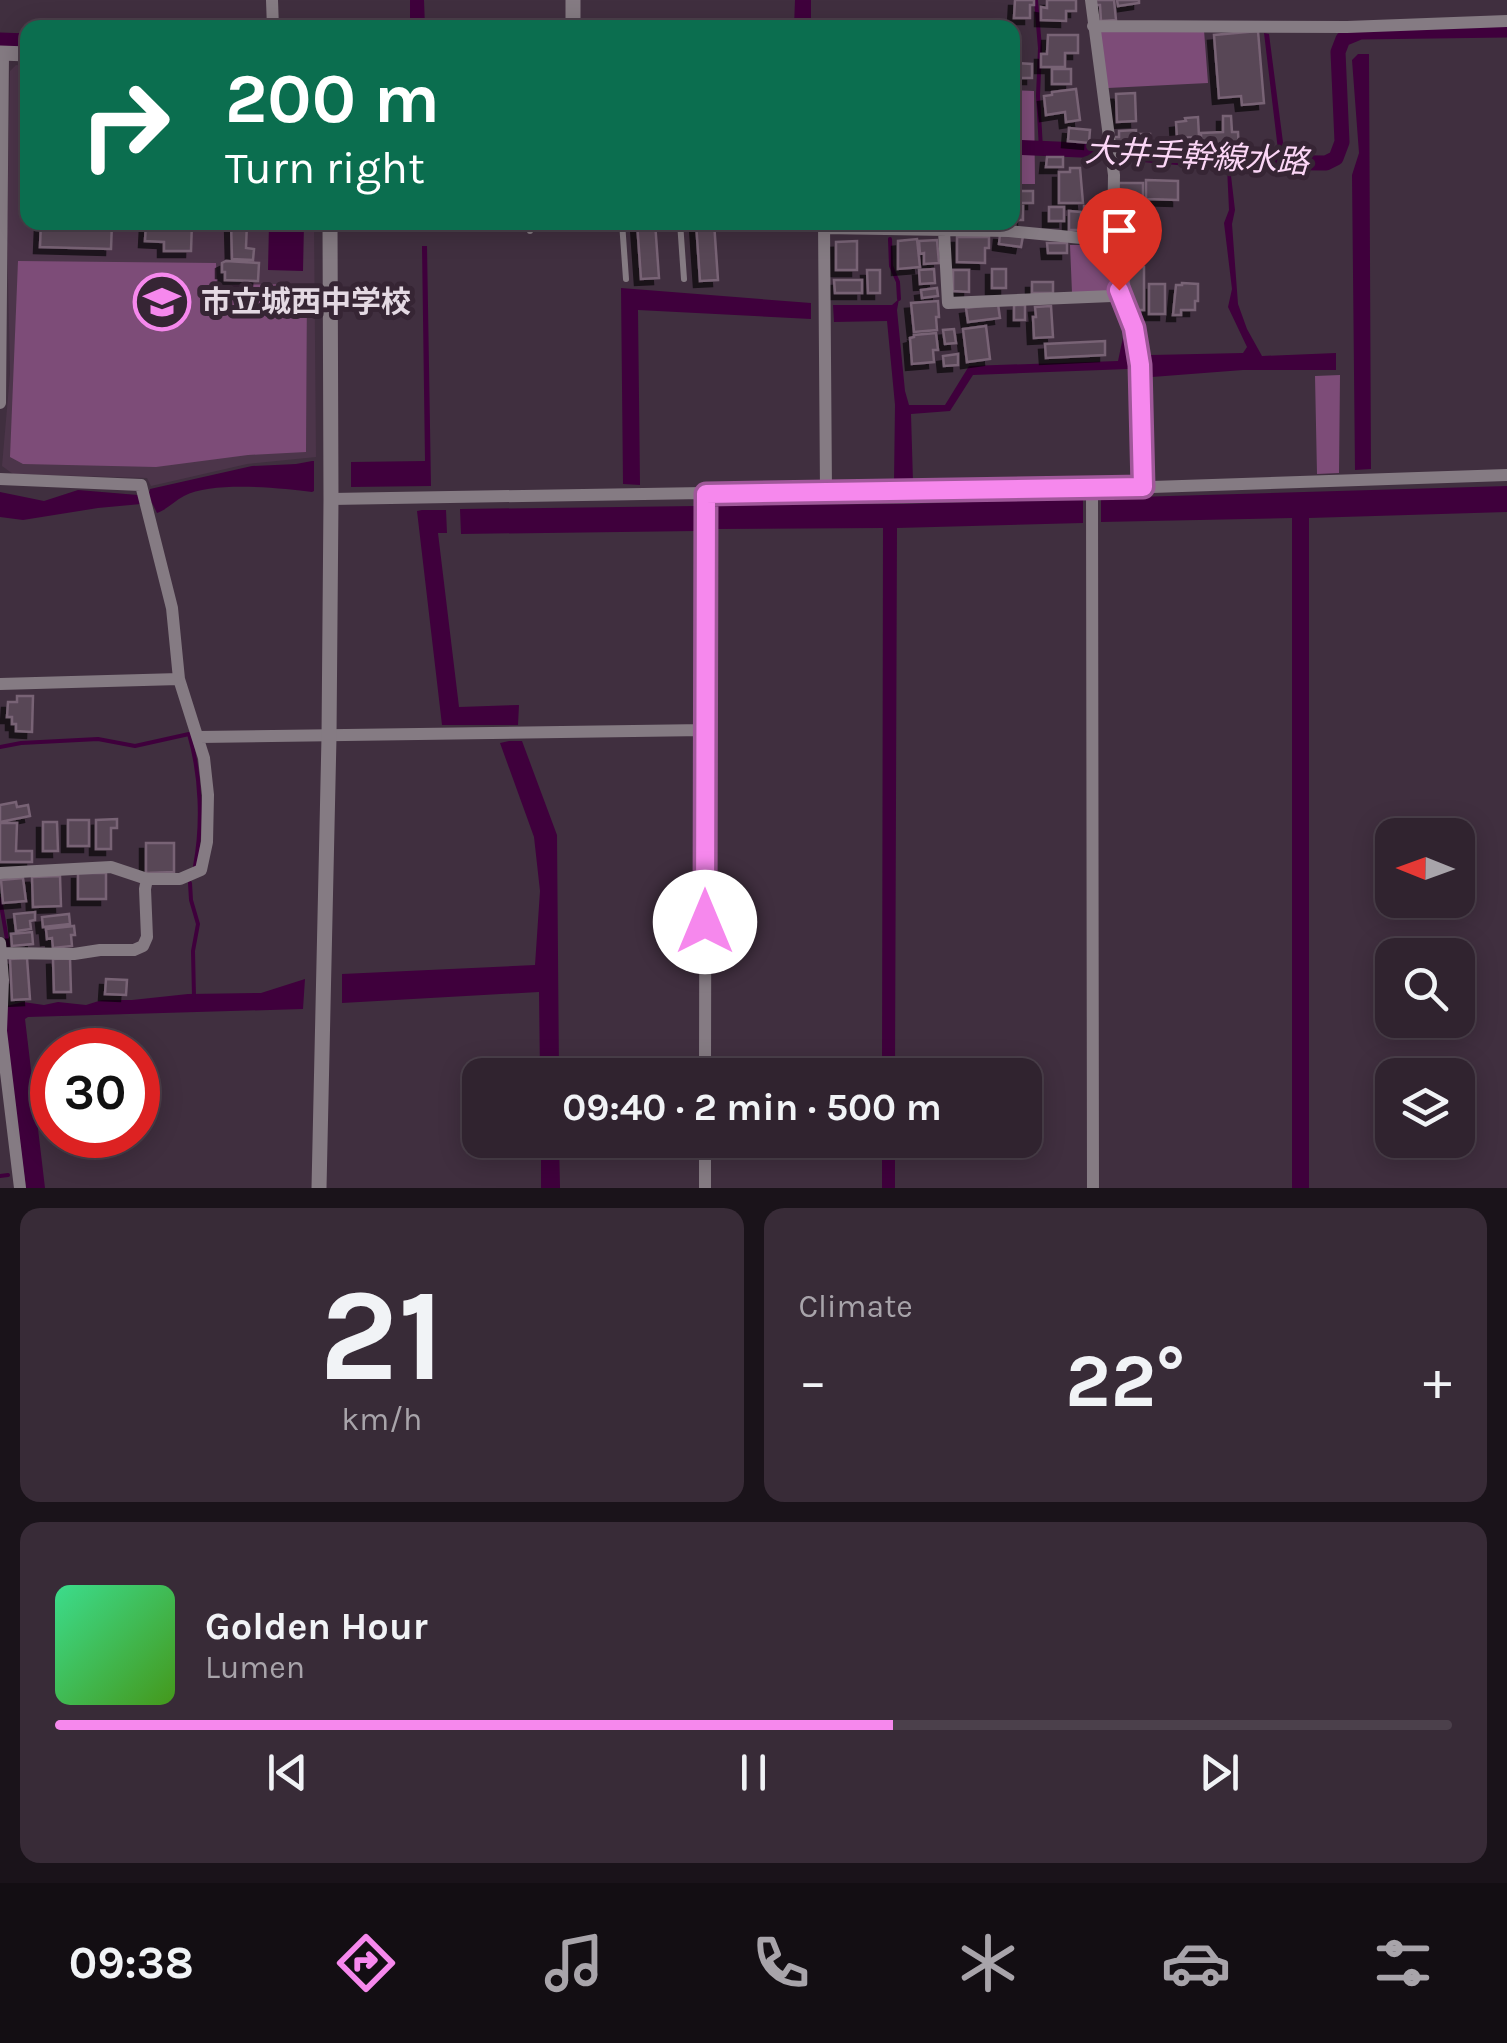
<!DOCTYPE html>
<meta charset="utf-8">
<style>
body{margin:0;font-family:Karla,"Noto Sans JP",sans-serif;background:#382b37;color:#f1f3f6;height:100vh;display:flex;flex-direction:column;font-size:38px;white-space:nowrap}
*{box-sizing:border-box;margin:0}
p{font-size:32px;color:#a8a4aa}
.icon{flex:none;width:55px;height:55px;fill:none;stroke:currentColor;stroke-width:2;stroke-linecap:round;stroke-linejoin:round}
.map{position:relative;height:1188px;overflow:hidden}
.panel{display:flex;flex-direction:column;gap:20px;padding:20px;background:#1a131a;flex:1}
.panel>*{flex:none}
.banner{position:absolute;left:20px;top:20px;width:1000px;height:210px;border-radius:20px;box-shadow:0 5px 25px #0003,0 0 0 2px #4b404b;background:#0b6e4f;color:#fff;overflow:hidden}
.needle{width:65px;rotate:271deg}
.buttons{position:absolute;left:1375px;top:818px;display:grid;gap:20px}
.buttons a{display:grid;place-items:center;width:100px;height:100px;border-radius:20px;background:#30232f;box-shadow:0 5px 25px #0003,0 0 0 2px #4b404b;font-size:50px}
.speed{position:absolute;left:30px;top:1028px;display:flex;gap:20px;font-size:50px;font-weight:700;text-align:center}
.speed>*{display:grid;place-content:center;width:130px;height:130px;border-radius:50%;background:#30232f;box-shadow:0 5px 25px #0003,0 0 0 2px #4b404b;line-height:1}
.speed .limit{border:15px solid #d22;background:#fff;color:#111}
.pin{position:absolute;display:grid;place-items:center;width:85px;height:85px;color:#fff;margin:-102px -42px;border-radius:50% 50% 50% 0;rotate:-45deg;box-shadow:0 0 10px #0007}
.pin .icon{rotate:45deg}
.me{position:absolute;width:110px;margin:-55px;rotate:0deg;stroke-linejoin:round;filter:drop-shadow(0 0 8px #0008)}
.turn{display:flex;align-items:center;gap:35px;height:210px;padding:0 40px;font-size:45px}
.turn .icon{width:130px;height:130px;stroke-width:2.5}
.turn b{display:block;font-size:70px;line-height:85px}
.big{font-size:75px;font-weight:700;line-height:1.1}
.panel .card{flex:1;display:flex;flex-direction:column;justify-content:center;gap:15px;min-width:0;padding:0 35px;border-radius:20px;background:#382b37}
.panel .dial{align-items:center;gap:0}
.dial b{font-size:130px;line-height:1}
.song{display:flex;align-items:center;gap:30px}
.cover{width:120px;height:120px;border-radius:15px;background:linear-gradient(135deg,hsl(150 70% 55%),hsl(100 70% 35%))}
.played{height:10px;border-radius:5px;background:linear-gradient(90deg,#f688ed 60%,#4b404b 60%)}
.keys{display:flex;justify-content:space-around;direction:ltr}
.heat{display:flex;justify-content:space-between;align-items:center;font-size:55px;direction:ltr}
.panel .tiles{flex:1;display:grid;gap:20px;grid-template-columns:1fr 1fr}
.card:last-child{grid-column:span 2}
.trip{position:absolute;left:462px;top:1058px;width:580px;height:100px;border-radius:20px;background:#30232f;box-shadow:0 5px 25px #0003,0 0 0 2px #4b404b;font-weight:700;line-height:100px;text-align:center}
.dock{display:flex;height:160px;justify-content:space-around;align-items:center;background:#130e13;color:#a8a4aa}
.dock .icon{width:70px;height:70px}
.dock .selected{color:#f688ed}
.dock b{font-size:45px;color:#f1f3f6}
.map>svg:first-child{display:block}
</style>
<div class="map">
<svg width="1507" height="1188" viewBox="0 0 1507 1188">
<defs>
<filter id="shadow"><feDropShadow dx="-6" dy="6" stdDeviation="0" flood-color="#0009"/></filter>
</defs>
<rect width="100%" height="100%" fill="#402f3f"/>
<path fill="#4c354a" d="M16 65 27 66 28 222 314 223 316 457 247 464 151 486 147 478 13 474 2 466 10 374 7 230 10 71Z"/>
<path fill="#7d4c78" d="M1098 30H1204L1208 83 1108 88Z
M1012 90 1034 91 1035 184H1013Z
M1070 245H1101L1107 250 1112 285 1105 292 1072 293Z
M18 261 216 263 217 285 307 284 306 452 248 455 156 467 23 464 10 457Z
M1340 375 1339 473 1317 474 1315 376Z"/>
<path fill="#3f003c" d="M410 0H424L425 27H410Z
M795 0H811V27H794Z
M1264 33 1269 34 1284 150H1278Z
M1358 54H1369L1371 469 1355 470 1352 175 1359 153 1352 60Z
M1227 167H1230L1235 210 1232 224 1238 304 1247 329 1262 356 1336 353V370H1243L1152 377 1151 355 1243 353 1247 347 1228 307 1232 289 1224 223 1229 210Z
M269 223H304L303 271 268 270Z
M422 246H427L431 486 351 487V462L425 461Z
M621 288 811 303V319L638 310 640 485 623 484Z
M899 299 897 310 905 391 909 405H945L969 366 1118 361 1125 328 1119 306C1128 326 1132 347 1128 369L973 375 950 411 911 414 913 482 894 481 895 405 887 321 834 322 833 305H892Z
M312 461H314V491L312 492C280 488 213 481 184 496 174 501 168 509 157 513L152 503 98 508 23 520 0 517V492L44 501 78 490 138 495 149 493 150 489 252 466 296 464Z
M1507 486V512L1309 518V1188H1292V518L1101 522V498Z
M1083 499V523L897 528 895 1075H882L883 528 715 529V505L903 504Z
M696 506V531L461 534 460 509Z
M422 510H446L447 533H438L459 707 519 705 518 725H442L417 511Z
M509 741H522L557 835 559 1075H540L539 992 342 1003V974L535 965 540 891 534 837 500 743Z
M305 979 303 1009 28 1017 25 1019 45 1188H26L7 1043V1006L23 1002 44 1005 58 1002 86 1005 102 1000H132L188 994 261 993Z
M541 1140H559L560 1188H541Z
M882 1140H895V1188H882Z"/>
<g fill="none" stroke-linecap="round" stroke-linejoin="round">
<path stroke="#3f003c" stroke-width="4" d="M1036 0 1040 48 1038 96 1041 149
M421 230V222
M890 239 891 266 898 282 899 299
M0 747 21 743 98 739 135 746 189 734C201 775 203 824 195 866
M190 883 191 900 198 924 193 951 194 997
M0 899 8 945
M0 1176 8 1175"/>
<path stroke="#3f003c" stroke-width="15" d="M0 40 28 41
M1012 147 1103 151 1229 162 1326 163 1336 158 1342 142 1338 52 1343 39 1360 32 1507 30"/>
</g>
<path fill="#594657" stroke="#786375" stroke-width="2.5" filter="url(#shadow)" d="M1015 0H1034V5H1030V18H1014Z
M1047 0H1076V11H1066V21L1041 20V7L1047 8Z
M1095 0H1114L1116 20 1101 21 1100 5H1096Z
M1117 0H1139V3L1118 6Z
M1258 31 1264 103 1242 105 1241 96 1219 98 1214 35Z
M1048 35H1078V53H1065V67H1041V54H1047Z
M1016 63 1032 64V78H1015Z
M1052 69H1071V84H1052Z
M1076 89 1080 120 1066 122 1065 112 1046 115 1044 96 1052 95V92Z
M1135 93 1136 121 1117 122 1116 94Z
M1223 116H1231L1232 132H1238L1239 152 1218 153V150L1192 151 1191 141H1201V133L1223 132Z
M1198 117 1199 137 1177 138 1176 122 1186 121 1185 118Z
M1069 128 1090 130 1089 143 1068 141Z
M1136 130V134H1150V144L1114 146 1113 137H1119V131Z
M1047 157H1063V167H1046Z
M1070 168H1080L1083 203H1059V172H1070Z
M1146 180 1178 181V200L1146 199Z
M1118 183H1143V205H1118Z
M1018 191H1033V203H1018Z
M1012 206H1023V220H1012Z
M1084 206 1102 207 1104 234H1084Z
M1049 207H1064V221H1049Z
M1137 209 1145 210V237H1135V241L1125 240 1126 212H1137Z
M1069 211 1081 212V230H1069Z
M41 222H112L111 249 40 247Z
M146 222H192L191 251H164V242L145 241Z
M231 222H247L246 248 254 249 253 260 232 259Z
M637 222H655L659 278 641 279Z
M696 222H714L718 280 700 281Z
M1000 234 1023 236 1021 247 999 244Z
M957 237H989V248H985V263L957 262Z
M917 239 920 267 898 269V241Z
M937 240 939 263 924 264V253L920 254 919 241Z
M857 241V270H836V242Z
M1047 243H1067V253H1048Z
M226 261 259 263 258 281 225 280V272H222V263Z
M1128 267H1144V310H1134V303H1130Z
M934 269 935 283 920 284 919 270Z
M992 269H1006V288H992Z
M867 270H880V293H868Z
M953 270H969V292L953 291Z
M834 280H862V293H835Z
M1032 282H1053V293H1032Z
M1182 283 1198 284V301H1195V310H1181V315H1173L1176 285H1182Z
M1149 284H1165V314H1149Z
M937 288 938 296 922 298 921 290Z
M938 301 939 317H936L937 330 914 332 911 303Z
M998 304 1000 318 968 322 966 308Z
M1014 305H1025V320H1014Z
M1051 306 1053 337 1034 338 1033 317H1036L1035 307Z
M986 326 990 359 967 362 963 329Z
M954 329 956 343 945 344 943 330Z
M936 333 938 350H933L934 362 912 364 910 338 914 337V335Z
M1105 341V355L1046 358 1045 344Z
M958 354V365L944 366 943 356Z
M17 696H33L32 732 16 731V724H12V717H7L8 702H17Z
M16 802 17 807 28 805 30 816 0 822V805Z
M117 819V828H111V849H96V820Z
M68 820H89V846H68Z
M43 822H57L58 851H43Z
M0 823H17L16 851H32V862H0Z
M146 843H174V872L146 873Z
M78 873H106V899H78Z
M60 876 61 906 33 907 32 877Z
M23 878 26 901 3 903 1 880Z
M35 912V920L30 921 31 929 16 931 14 914Z
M69 914 70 924 43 927 42 917Z
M74 926 75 935H71L72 946 53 948 52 938 47 939 46 929Z
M32 932 33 944 12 946 11 934Z
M27 958 30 999 12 1000 10 959Z
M70 958 71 992H54L53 959Z
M106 979 127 980 126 995 105 994Z"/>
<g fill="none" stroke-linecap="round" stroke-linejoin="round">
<path stroke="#857b83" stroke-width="6" d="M622 222 626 279
M680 222 684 279
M530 231V222"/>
<path stroke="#857b83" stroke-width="12" d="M272 0 273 28
M1091 0 1114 175 1113 241 1119 290 1134 328 1139 365 1143 487
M1093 26 1347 27 1507 21
M824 228 1009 231 1113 241
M944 231 948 303 1112 296 1119 290
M0 403 3 53
M0 479 141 485 172 608 179 679 204 758 208 795 207 842 201 870 180 879H147L111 867 0 873
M1092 489 1093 1188
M826 491 1092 489 1507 475
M331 499 826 491 824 222
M0 684 179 679
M199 737 705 730
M0 943 3 980 1 1031 20 1188
M2 953 74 954 100 950H134L143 946 147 937 145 889 147 879
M705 1075 706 494
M705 1188V1140"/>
<path stroke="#857b83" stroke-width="15" d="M573 28V0
M0 53 28 54
M319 1188 329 737 331 499 330 222"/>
</g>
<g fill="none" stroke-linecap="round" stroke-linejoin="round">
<g stroke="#a0589a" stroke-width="25">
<path id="route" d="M705 922 706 494 1143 487 1140 365 1134 328 1119 290"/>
</g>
<use href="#route" stroke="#f688ed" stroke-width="18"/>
</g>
<defs>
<g id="school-ring" transform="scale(2.875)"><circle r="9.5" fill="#362534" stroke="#f688ed" stroke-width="1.5"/><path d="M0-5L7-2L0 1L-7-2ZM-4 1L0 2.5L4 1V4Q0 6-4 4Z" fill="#f688ed"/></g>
</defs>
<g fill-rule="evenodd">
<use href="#school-ring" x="162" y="302"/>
</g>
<g text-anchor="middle" stroke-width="10" stroke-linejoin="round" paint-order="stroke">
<g font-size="30" font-weight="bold" fill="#e4d9e3" stroke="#362534" text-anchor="start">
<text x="201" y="312">市立城西中学校</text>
</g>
<g font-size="32" font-style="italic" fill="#fbd6f6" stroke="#362534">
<text transform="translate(1197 156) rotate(3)" y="11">大井手幹線水路</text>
</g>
</g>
</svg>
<div class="buttons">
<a><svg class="needle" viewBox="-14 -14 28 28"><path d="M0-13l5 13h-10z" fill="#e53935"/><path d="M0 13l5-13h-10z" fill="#a8a4aa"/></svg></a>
<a><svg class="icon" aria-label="search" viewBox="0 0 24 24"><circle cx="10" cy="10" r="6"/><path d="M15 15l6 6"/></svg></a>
<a><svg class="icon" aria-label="layers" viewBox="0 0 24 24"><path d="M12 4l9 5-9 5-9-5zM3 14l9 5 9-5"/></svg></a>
</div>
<div class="speed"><div class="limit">30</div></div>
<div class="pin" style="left:1119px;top:290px;background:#d93025"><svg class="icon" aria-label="arrive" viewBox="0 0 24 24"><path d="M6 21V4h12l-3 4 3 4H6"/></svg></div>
<svg class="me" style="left:705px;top:922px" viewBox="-20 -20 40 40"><circle r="19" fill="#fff"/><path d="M0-13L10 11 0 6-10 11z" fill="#f688ed"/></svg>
<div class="trip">09:40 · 2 min · 500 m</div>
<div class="banner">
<div class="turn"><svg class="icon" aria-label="right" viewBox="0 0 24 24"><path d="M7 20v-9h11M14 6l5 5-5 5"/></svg><div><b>200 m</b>Turn right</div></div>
</div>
</div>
<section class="panel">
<div class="tiles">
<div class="card dial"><b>21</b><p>km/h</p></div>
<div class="card"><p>Climate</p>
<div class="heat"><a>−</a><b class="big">22°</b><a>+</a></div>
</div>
<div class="card">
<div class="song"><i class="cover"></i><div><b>Golden Hour</b><p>Lumen</p></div></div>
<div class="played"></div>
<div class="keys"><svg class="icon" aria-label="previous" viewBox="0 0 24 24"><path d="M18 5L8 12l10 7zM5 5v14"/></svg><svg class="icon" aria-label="pause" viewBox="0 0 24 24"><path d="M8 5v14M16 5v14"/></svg><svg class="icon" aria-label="next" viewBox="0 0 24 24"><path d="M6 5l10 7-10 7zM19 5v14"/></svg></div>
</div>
</div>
</section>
<nav class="dock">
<b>09:38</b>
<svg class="icon selected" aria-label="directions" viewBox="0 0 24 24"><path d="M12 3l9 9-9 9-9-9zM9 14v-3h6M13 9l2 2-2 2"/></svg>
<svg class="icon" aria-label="music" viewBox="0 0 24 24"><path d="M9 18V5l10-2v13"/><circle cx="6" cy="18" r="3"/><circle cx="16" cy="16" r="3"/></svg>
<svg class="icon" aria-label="phone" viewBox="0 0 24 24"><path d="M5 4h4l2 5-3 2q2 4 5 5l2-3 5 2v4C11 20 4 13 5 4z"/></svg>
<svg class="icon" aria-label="climate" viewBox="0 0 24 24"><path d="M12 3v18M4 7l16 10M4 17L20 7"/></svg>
<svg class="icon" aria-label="car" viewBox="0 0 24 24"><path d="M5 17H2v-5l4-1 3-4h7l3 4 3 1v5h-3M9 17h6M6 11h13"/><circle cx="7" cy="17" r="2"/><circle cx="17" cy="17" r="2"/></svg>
<svg class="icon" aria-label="filters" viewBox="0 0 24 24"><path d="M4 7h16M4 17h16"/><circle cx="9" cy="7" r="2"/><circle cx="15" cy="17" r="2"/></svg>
</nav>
